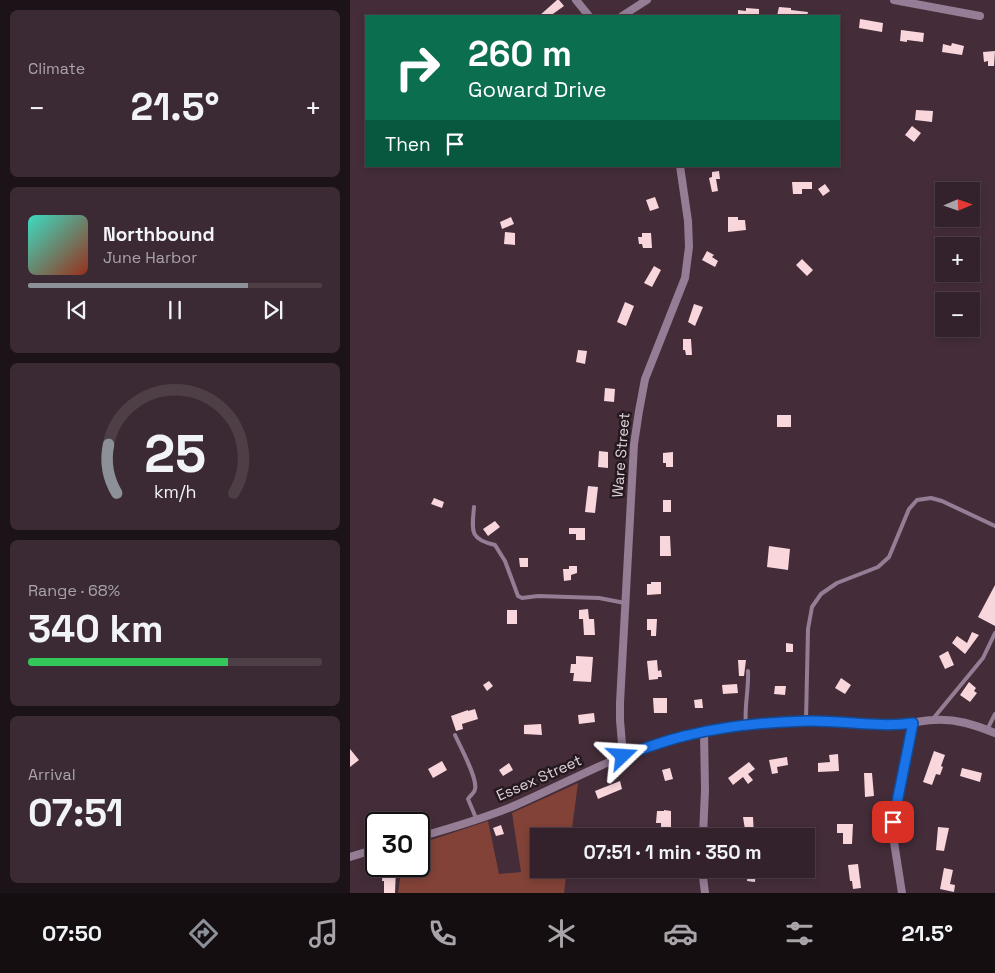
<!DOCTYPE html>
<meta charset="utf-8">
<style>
body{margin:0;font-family:"Space Grotesk",sans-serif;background:#3b2a33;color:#f1f3f6;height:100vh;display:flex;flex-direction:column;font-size:19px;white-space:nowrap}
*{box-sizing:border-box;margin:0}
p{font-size:16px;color:#a9a4a9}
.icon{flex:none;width:28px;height:28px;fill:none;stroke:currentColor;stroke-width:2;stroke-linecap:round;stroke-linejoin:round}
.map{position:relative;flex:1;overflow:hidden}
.side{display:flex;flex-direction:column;gap:10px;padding:10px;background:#1c1318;width:350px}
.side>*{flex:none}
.guide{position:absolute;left:15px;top:15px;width:475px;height:152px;border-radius:0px;box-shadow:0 2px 8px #0003,0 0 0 1px #4e3f47;background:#0b6e4f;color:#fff;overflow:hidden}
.needle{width:32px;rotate:88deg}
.fabs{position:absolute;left:585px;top:182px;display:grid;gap:10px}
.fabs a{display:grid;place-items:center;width:45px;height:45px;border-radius:0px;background:#33222b;box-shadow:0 2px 8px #0003,0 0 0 1px #4e3f47;font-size:25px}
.speed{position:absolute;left:15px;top:812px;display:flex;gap:10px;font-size:25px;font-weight:700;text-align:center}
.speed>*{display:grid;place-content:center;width:65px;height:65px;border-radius:50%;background:#33222b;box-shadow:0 2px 8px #0003,0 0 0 1px #4e3f47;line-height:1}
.speed .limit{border:2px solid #111;border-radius:8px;background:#fff;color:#111}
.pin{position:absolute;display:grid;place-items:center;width:42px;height:42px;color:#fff;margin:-21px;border-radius:10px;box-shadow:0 2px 8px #0006}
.me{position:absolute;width:55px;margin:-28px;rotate:70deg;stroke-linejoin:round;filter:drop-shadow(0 0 4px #0008)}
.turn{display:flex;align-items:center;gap:18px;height:105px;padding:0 20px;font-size:22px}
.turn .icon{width:65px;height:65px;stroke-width:2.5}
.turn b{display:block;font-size:35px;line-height:42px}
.then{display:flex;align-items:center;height:48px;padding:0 20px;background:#0003;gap:10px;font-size:19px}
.big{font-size:38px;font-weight:700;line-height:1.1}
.side .card{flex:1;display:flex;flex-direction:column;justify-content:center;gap:8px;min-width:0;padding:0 18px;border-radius:8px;background:#3b2a33}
.side .dial{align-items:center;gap:0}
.dial svg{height:130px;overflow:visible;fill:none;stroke:#4e3f47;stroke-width:7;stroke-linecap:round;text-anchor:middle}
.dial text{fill:#f1f3f6;stroke:none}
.song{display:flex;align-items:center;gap:15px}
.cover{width:60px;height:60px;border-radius:8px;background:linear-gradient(135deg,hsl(170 70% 55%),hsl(10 70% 35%))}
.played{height:5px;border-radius:2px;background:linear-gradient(90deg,#8c9099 75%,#4e3f47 75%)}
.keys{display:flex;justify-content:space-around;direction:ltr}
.heat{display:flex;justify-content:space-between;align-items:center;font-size:28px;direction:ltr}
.charge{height:8px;border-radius:4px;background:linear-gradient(90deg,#34c759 68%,#4e3f47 0)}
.trip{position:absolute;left:180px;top:828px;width:285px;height:50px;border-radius:0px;background:#33222b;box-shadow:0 2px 8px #0003,0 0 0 1px #4e3f47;font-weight:700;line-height:50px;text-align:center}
.tabs{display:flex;height:80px;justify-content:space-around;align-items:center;background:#140e11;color:#a9a4a9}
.tabs .icon{width:35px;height:35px}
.tabs .current{color:#8c9099}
.tabs b{font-size:22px;color:#f1f3f6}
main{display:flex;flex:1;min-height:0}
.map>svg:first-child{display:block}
</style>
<main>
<section class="side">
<div class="card"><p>Climate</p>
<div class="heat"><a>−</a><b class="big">21.5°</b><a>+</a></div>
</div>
<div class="card">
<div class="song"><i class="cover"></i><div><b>Northbound</b><p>June Harbor</p></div></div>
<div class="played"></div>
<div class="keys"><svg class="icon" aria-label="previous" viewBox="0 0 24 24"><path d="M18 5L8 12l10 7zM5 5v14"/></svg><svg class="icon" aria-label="pause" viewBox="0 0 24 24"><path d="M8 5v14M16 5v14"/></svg><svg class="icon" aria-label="next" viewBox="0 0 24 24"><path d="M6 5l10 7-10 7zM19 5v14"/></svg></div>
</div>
<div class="card dial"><svg viewBox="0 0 100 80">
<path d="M14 69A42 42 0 1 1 86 69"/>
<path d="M14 69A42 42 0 0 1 9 39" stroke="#8c9099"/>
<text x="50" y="56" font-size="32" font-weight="700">25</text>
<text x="50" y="72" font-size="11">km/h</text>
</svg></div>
<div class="card"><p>Range · 68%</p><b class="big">340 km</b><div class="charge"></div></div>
<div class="card"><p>Arrival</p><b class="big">07:51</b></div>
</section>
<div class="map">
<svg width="645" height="893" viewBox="0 0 645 893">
<rect width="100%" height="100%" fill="#442d39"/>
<path fill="#824238" d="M228 783 221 836H189V869H217L214 893H48L52 866H69V844L138 821 149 874 171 872 162 813Z"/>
<path fill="#f8d6db" d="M207 0H209L214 6 200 16H189Z
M429 7 441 8V10L458 12 457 16H427Z
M396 8 409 9V16H388V10L396 11Z
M510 19 533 23 532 32 509 28Z
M551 30 574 33 573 42 557 40V42L550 41Z
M602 43 614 46 612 55 592 52 593 44 601 46Z
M645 51 644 66H638V61L634 62 633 52Z
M566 110 583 111 582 122 565 120Z
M562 126 571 133 564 142 555 135Z
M369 171 370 179H366L368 191 362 192 359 178 362 177V172Z
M442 182H462V189H452V194H443Z
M475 184 480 191 473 196 468 189Z
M305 197 309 208 300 211 296 200Z
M161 217 164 224 152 229 150 222Z
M378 217H388V220H395L396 230 378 232Z
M155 232 165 233V245L154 244Z
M292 233H301L302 248H293L292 244H289L288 237H292Z
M357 251 364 255 362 257 368 261 365 267 352 260Z
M452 259 463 270 457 276 446 265Z
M304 266 311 270 302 287 294 283Z
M275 302 284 306 276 326 267 322Z
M344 304 353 307 345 326 338 322Z
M333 339H341L342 355H336L335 350H333Z
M228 350 237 351 235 364 226 362Z
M255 388 265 389 264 402 254 401Z
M427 415H441V427H427Z
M249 451 258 452V468L248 467Z
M323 452V467H316V463H313V453Z
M238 486 248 487 245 513 235 512Z
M84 498 94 502 92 508 81 504Z
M313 500H321V512H313Z
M145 521 150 527 138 536 133 529Z
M219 528H235V540H226V534H219Z
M310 536H320L321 556H310Z
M419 546 440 549 438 570 417 567Z
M169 558H178V567H170Z
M219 566H227V573L221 575V580L214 581 213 569H219Z
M301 582H311V594L297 595V584H301Z
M645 585V626L628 617Z
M238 609 239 619H244L245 635H234L233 619H229V610Z
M157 610H167V624H157Z
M297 619H307L306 636H301V630H297Z
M622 632 629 635 615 654 602 643 607 636 617 643Z
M436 643 443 644V652H436Z
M598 651 604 665 595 669 589 656Z
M226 656 243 657 241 682 223 681 224 673H220L221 664H226Z
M307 660 308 671 311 670 312 677H308V679L299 680 297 661Z
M388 660H396L394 676H389Z
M491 678 501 685 495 694 485 688Z
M139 681 143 686 137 691 133 685Z
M619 682 626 688 624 691 627 693 620 702 610 695Z
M387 684 388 693 373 694 372 685Z
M425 686H436L435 695 424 694Z
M303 698H317V713H304Z
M352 699 353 708H345L344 700Z
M125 709 128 719 112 724 113 729 106 731 101 716 118 710V711Z
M244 713 245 722 229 724 228 715Z
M191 724 192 735 174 734V725Z
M0 749 9 760 0 767Z
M584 751 595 755 591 766 593 767 590 775 586 774 582 785 573 782Z
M488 754 489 771 468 772V763L480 762 479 755Z
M437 757 438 765 427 767 428 773 422 774 419 760Z
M92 761 97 770 83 778 78 769Z
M399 762 405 769 398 774 403 780 398 784 393 777 383 785 378 778Z
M159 763 163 770 153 776 149 770Z
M320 768 323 779 315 781 312 770Z
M612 768 632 773 630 782 610 776Z
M514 773H522L524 796 515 797Z
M270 781 272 789 248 799 245 791Z
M314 810 321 811V831H311V823H306L307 811H314Z
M393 817H403L404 836H396Z
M487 824H503L502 844H493V833H487Z
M151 825 154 834 146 836 143 828Z
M588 827 599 828 594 851 586 850Z
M508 864 511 888 503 889 502 881H500L498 865Z
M33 868H46L45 893H34V881H32Z
M594 868 603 870 600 884 605 885 604 892 590 889Z
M398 869H406L405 882 397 881Z"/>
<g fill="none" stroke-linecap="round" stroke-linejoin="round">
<path stroke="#957d95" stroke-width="4" d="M124 507C122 531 119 539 145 545L155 561 168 596 172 598 188 596 249 598 275 603
M582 720 633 658 645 633
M456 721 458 629 462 607 471 594 487 583 528 567 539 557 559 509 567 500 581 498 592 501 645 526
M396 725C394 707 399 689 398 671
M637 730 645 714
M105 735C110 746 128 779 125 789 125 792 120 796 118 799L126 818"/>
<path stroke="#957d95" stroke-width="8" d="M226 0 239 16
M544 0 630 16
M272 16 297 0
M273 756 270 720V703L284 444 289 411 295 379 335 278 339 247 338 221 330 166
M353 836 355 790 354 732
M69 837C101 828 135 818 166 805 214 784 259 759 308 743 359 727 424 721 477 721 497 721 517 724 538 725 553 725 568 721 583 720 605 718 625 725 645 733
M0 857 26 849
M352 869 355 893
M552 893 544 842 543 822 563 723"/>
</g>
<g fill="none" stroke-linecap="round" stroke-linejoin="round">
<g stroke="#114b97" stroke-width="12">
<path id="route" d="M273 756C295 748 316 740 339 735 376 726 417 722 456 721 492 720 528 728 563 723L543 822"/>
</g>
<use href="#route" stroke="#1a73e8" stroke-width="9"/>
</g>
<g text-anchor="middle" stroke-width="5" stroke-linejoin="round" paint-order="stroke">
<g font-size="15" fill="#e0d1d8" stroke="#23191e">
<text transform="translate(271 455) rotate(-85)" y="5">Ware Street</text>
<text transform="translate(189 778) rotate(-24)" y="5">Essex Street</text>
</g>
</g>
</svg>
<div class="fabs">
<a><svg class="needle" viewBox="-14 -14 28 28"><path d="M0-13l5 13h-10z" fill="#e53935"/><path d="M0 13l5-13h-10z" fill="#a9a4a9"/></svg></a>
<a>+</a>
<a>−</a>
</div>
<div class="speed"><div class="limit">30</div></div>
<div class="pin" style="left:543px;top:822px;background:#d93025"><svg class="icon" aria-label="arrive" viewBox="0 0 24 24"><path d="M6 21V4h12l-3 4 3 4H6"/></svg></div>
<svg class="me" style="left:273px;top:756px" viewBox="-20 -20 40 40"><path d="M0-17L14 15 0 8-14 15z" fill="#1a73e8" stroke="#fff" stroke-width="4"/></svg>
<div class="trip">07:51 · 1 min · 350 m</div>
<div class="guide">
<div class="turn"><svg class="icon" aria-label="right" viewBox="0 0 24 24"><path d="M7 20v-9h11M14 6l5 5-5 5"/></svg><div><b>260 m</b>Goward Drive</div></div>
<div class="then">Then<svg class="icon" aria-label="arrive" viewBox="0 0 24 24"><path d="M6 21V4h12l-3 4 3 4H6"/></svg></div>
</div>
</div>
</main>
<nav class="tabs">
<b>07:50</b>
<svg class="icon current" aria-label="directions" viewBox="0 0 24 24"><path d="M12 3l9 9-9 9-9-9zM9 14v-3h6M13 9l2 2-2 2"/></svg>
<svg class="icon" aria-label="music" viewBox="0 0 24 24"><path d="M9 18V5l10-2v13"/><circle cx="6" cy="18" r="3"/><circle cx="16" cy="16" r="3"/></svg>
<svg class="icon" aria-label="phone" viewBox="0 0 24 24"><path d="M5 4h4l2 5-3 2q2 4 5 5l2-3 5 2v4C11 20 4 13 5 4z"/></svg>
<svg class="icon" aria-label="climate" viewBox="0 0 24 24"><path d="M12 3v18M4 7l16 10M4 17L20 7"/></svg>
<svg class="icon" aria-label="car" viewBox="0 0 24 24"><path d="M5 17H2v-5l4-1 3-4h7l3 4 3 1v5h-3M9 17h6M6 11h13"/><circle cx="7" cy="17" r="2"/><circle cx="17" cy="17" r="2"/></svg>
<svg class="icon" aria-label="filters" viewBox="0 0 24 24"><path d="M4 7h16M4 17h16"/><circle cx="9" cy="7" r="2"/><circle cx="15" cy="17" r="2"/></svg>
<b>21.5°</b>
</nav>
